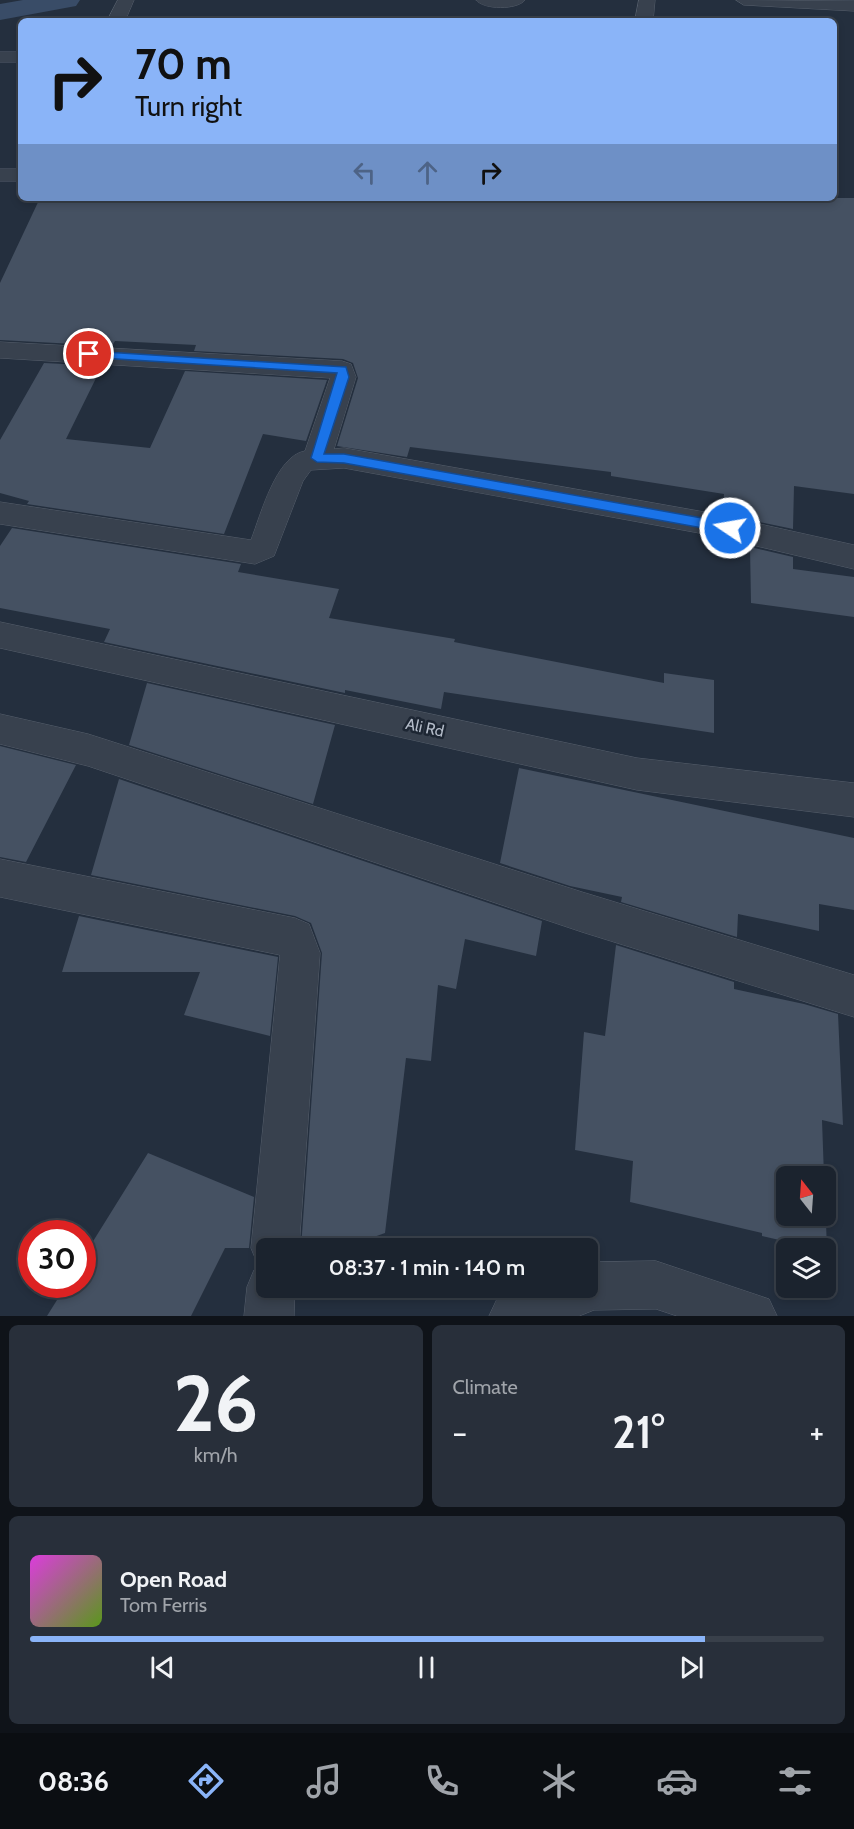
<!DOCTYPE html>
<meta charset="utf-8">
<style>
body{margin:0;font-family:Cabin,sans-serif;background:#282f3a;color:#f1f3f6;height:100vh;display:flex;flex-direction:column;font-size:22px;white-space:nowrap}
*{box-sizing:border-box;margin:0}
p{font-size:20px;color:#a0a4aa}
.icon{flex:none;width:33px;height:33px;fill:none;stroke:currentColor;stroke-width:2;stroke-linecap:round;stroke-linejoin:round}
.map{position:relative;height:1316px;overflow:hidden}
.side{display:flex;flex-direction:column;gap:9px;padding:9px;background:#0f1319;flex:1}
.side>*{flex:none}
.hud{position:absolute;left:18px;top:18px;width:819px;height:183px;border-radius:9px;box-shadow:0 3px 9px #0003,0 0 0 2px #39404a;background:#8ab4f8;color:#111;overflow:hidden}
.needle{width:39px;rotate:343deg}
.tools{position:absolute;left:776px;top:1166px;display:grid;gap:12px}
.tools a{display:grid;place-items:center;width:60px;height:60px;border-radius:9px;background:#1b232e;box-shadow:0 3px 9px #0003,0 0 0 2px #39404a;font-size:30px}
.speed{position:absolute;left:18px;top:1220px;display:flex;gap:12px;font-size:30px;font-weight:700;text-align:center}
.speed>*{display:grid;place-content:center;width:78px;height:78px;border-radius:50%;background:#1b232e;box-shadow:0 3px 9px #0003,0 0 0 2px #39404a;line-height:1}
.speed .limit{border:9px solid #d22;background:#fff;color:#111}
.pin{position:absolute;display:grid;place-items:center;width:51px;height:51px;color:#fff;margin:-26px;border:3px solid #fff;border-radius:50%;box-shadow:0 2px 6px #0007}
.me{position:absolute;width:66px;margin:-33px;rotate:282deg;stroke-linejoin:round;filter:drop-shadow(0 0 4px #0008)}
.turn{display:flex;align-items:center;gap:21px;height:126px;padding:0 18px;font-size:27px}
.turn .icon{width:78px;height:78px;stroke-width:2.5}
.turn b{display:block;font-size:42px;line-height:51px}
.lanes{display:flex;align-items:center;height:57px;padding:0 18px;background:#0003;justify-content:center;gap:30px;direction:ltr}
.lanes .off{opacity:.35}
.big{font-size:45px;font-weight:600;line-height:1.1}
.side .tile{flex:1;display:flex;flex-direction:column;justify-content:center;gap:9px;min-width:0;padding:0 21px;border-radius:9px;background:#282f3a}
.side .dial{align-items:center;gap:0}
.dial b{font-size:78px;line-height:1}
.song{display:flex;align-items:center;gap:18px}
.cover{width:72px;height:72px;border-radius:9px;background:linear-gradient(135deg,hsl(300 70% 55%),hsl(90 70% 35%))}
.played{height:6px;border-radius:3px;background:linear-gradient(90deg,#8ab4f8 85%,#39404a 85%)}
.keys{display:flex;justify-content:space-around;direction:ltr}
.heat{display:flex;justify-content:space-between;align-items:center;font-size:33px;direction:ltr}
.side .tiles{flex:1;display:grid;gap:9px;grid-template-columns:1fr 1fr}
.tile:last-child{grid-column:span 2}
.trip{position:absolute;left:256px;top:1238px;width:342px;height:60px;border-radius:9px;background:#1b232e;box-shadow:0 3px 9px #0003,0 0 0 2px #39404a;font-weight:600;line-height:60px;text-align:center}
.tab-bar{display:flex;height:96px;justify-content:space-around;align-items:center;background:#0b0e12;color:#a0a4aa}
.tab-bar .icon{width:42px;height:42px}
.tab-bar .selected{color:#8ab4f8}
.tab-bar b{font-size:27px;color:#f1f3f6}
.map>svg:first-child{display:block}
</style>
<div class="map">
<svg width="854" height="1316" viewBox="0 0 854 1316">
<rect width="100%" height="100%" fill="#242f3e"/>
<g fill="none" stroke-linecap="round" stroke-linejoin="round">
<path fill="#394c67" fill-rule="evenodd" d="M23 0H80L76 6 0 20V4Z"/>
</g>
<path fill="#455162" d="M40 198H854V494L794 486 793 529 750 520V512L723 507 724 494 611 476V472L410 447 407 457 337 446 358 378 353 363 343 359 194 351 196 345 115 341 112 346 0 340V283Z
M44 363 102 366 66 439 150 448 185 371 327 380 306 441 263 434 224 534 27 504 29 501 0 493V440Z
M12 528 241 564 238 572 339 589 329 618 455 639 454 642 664 683V673L714 680V733L444 692 441 709 345 690V693L104 642 110 629 0 608V546Z
M750 547 793 557V569L854 577V617L751 603Z
M147 683 335 725 313 804 129 745Z
M0 746 76 765 26 862 0 857Z
M519 768 854 838V910L819 904V931L738 914 737 937 621 902 622 897 570 886 500 863Z
M119 779 542 921 536 956 465 939 456 989 438 985 431 1061 406 1058 385 1233 360 1242 374 1248H301L322 953 311 923 295 916 91 875Z
M79 916 278 957 270 1036 184 1015 200 972H62Z
M616 945 734 982V989L804 1004 838 1014 843 1125 822 1120 824 1176H786V1215H825V1193L827 1251 825 1248H814L762 1236V1233L630 1202 633 1161 575 1150 584 1032 605 1036Z
M148 1153 254 1197 249 1248H225L191 1316H47L67 1284H82V1259Z"/>
<g fill="none" stroke-linecap="round" stroke-linejoin="round">
<g stroke="#565f6c" stroke-width="1">
<path id="minor" d="M118 0H134L125 21H107Z
M476 0H525C517 10 484 10 476 0Z
M639 0H655L653 21H635Z
M736 0 854 1V11L744 5Z
M0 52H21V62H0Z
M0 169H21V181H0Z
M0 342 342 361 351 364 356 377 334 449 344 448 710 513 854 545V569L710 535 344 468 311 470 303 481 274 556 255 564 0 524V502L251 540C261 514 276 456 305 451L330 378 0 358Z
M0 622 637 758 854 783V817L637 790 0 648Z
M0 714 88 734 582 892 854 975V1017L582 932 88 766 0 744Z
M0 859 295 918 309 924 320 953 299 1248H267V1287H295L294 1316H244L247 1287 254 1270 262 1266 258 1265 251 1248 280 955 0 897Z
M656 1261 769 1299 777 1316H677L656 1309 594 1310 579 1316H489L497 1299 526 1287H588V1264L594 1262Z"/>
</g>
<use href="#minor" fill="#38414e" fill-rule="evenodd"/>
</g>
<path fill="#1a73e8" stroke="#114b97" stroke-width="1.5" d="M89 351 346 367 349 377 324 454H344L730 523 737 528 730 533 344 463 317 462 311 458 337 373 85 357V352Z"/>
<g text-anchor="middle" stroke-width="5" stroke-linejoin="round" paint-order="stroke">
<g font-size="16" fill="#b4bcc9" stroke="#1d2633">
<text transform="translate(425 727) rotate(12)" y="6">Ali Rd</text>
</g>
</g>
</svg>
<div class="tools">
<a><svg class="needle" viewBox="-14 -14 28 28"><path d="M0-13l5 13h-10z" fill="#e53935"/><path d="M0 13l5-13h-10z" fill="#a0a4aa"/></svg></a>
<a><svg class="icon" aria-label="layers" viewBox="0 0 24 24"><path d="M12 4l9 5-9 5-9-5zM3 14l9 5 9-5"/></svg></a>
</div>
<div class="speed"><div class="limit">30</div></div>
<div class="pin" style="left:89px;top:354px;background:#d93025"><svg class="icon" aria-label="arrive" viewBox="0 0 24 24"><path d="M6 21V4h12l-3 4 3 4H6"/></svg></div>
<svg class="me" style="left:730px;top:528px" viewBox="-20 -20 40 40"><circle r="17" fill="#1a73e8" stroke="#fff" stroke-width="3"/><path d="M0-11L8 9 0 5-8 9z" fill="#fff"/></svg>
<div class="trip">08:37 · 1 min · 140 m</div>
<div class="hud">
<div class="turn"><svg class="icon" aria-label="right" viewBox="0 0 24 24"><path d="M7 20v-9h11M14 6l5 5-5 5"/></svg><div><b>70 m</b>Turn right</div></div>
<div class="lanes"><svg class="icon off" aria-label="left" viewBox="0 0 24 24"><path d="M17 20v-9H6M10 6l-5 5 5 5"/></svg><svg class="icon off" aria-label="ahead" viewBox="0 0 24 24"><path d="M12 20V5M6 11l6-6 6 6"/></svg><svg class="icon" aria-label="right" viewBox="0 0 24 24"><path d="M7 20v-9h11M14 6l5 5-5 5"/></svg></div>
</div>
</div>
<section class="side">
<div class="tiles">
<div class="tile dial"><b>26</b><p>km/h</p></div>
<div class="tile"><p>Climate</p>
<div class="heat"><a>−</a><b class="big">21°</b><a>+</a></div>
</div>
<div class="tile">
<div class="song"><i class="cover"></i><div><b>Open Road</b><p>Tom Ferris</p></div></div>
<div class="played"></div>
<div class="keys"><svg class="icon" aria-label="previous" viewBox="0 0 24 24"><path d="M18 5L8 12l10 7zM5 5v14"/></svg><svg class="icon" aria-label="pause" viewBox="0 0 24 24"><path d="M8 5v14M16 5v14"/></svg><svg class="icon" aria-label="next" viewBox="0 0 24 24"><path d="M6 5l10 7-10 7zM19 5v14"/></svg></div>
</div>
</div>
</section>
<nav class="tab-bar">
<b>08:36</b>
<svg class="icon selected" aria-label="directions" viewBox="0 0 24 24"><path d="M12 3l9 9-9 9-9-9zM9 14v-3h6M13 9l2 2-2 2"/></svg>
<svg class="icon" aria-label="music" viewBox="0 0 24 24"><path d="M9 18V5l10-2v13"/><circle cx="6" cy="18" r="3"/><circle cx="16" cy="16" r="3"/></svg>
<svg class="icon" aria-label="phone" viewBox="0 0 24 24"><path d="M5 4h4l2 5-3 2q2 4 5 5l2-3 5 2v4C11 20 4 13 5 4z"/></svg>
<svg class="icon" aria-label="climate" viewBox="0 0 24 24"><path d="M12 3v18M4 7l16 10M4 17L20 7"/></svg>
<svg class="icon" aria-label="car" viewBox="0 0 24 24"><path d="M5 17H2v-5l4-1 3-4h7l3 4 3 1v5h-3M9 17h6M6 11h13"/><circle cx="7" cy="17" r="2"/><circle cx="17" cy="17" r="2"/></svg>
<svg class="icon" aria-label="filters" viewBox="0 0 24 24"><path d="M4 7h16M4 17h16"/><circle cx="9" cy="7" r="2"/><circle cx="15" cy="17" r="2"/></svg>
</nav>
